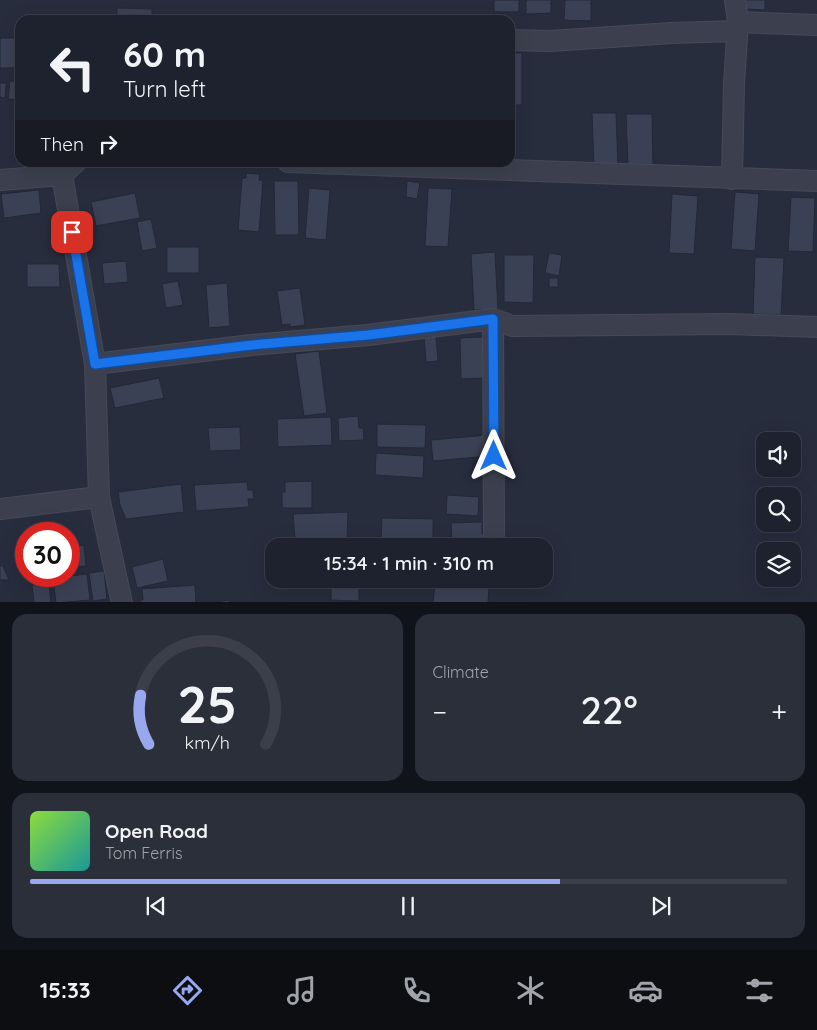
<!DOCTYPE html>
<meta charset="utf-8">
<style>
body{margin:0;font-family:Quicksand,sans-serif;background:#2b2f3a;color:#f1f3f6;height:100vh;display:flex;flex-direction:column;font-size:19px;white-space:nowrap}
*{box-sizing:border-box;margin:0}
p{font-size:16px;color:#a1a4aa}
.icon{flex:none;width:28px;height:28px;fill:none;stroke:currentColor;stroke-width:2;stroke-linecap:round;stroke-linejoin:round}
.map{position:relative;height:602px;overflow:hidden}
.panel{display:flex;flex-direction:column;gap:12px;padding:12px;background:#101319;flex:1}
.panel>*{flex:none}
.hud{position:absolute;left:15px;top:15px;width:500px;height:152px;border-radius:15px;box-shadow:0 5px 20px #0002,0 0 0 1px #3c3f4a;background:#1e222e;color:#f1f3f6;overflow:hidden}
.tools{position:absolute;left:756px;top:432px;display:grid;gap:10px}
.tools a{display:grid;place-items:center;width:45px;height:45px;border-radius:10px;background:#1e222e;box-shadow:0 5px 20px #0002,0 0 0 1px #3c3f4a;font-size:25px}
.speed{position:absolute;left:15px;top:522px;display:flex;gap:10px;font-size:25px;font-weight:700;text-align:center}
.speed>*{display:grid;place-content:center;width:65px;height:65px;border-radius:50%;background:#1e222e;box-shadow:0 5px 20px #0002,0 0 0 1px #3c3f4a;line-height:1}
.speed .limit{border:8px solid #d22;background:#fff;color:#111}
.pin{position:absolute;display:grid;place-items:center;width:42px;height:42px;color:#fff;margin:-21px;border-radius:10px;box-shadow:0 2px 8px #0006}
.me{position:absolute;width:55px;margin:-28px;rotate:0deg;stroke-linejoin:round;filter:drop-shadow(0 0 4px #0008)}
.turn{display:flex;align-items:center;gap:18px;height:105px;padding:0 25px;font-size:22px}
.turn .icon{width:65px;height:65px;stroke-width:2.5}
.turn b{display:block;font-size:35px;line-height:42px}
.then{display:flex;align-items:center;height:48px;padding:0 25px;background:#0003;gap:10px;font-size:19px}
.big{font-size:38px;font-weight:600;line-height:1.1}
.panel .widget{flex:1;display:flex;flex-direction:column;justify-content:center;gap:8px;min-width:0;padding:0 18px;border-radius:15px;background:#2b2f3a}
.panel .dial{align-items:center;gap:0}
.dial svg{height:130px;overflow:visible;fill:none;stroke:#3c3f4a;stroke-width:7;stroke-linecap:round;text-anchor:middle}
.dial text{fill:#f1f3f6;stroke:none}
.song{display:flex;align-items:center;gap:15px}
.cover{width:60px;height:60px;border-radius:8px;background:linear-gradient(135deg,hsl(90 70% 55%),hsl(180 70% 35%))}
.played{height:5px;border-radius:2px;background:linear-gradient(90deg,#99a8ee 70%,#3c3f4a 70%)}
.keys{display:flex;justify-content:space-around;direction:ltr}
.heat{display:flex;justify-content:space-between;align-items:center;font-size:28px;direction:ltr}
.panel .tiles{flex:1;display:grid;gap:12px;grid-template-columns:1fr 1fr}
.widget:last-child{grid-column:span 2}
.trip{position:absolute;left:265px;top:538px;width:288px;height:50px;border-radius:15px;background:#1e222e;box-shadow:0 5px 20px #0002,0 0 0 1px #3c3f4a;font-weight:600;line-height:50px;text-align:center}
.tab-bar{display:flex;height:80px;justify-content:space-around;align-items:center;background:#0c0e12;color:#a1a4aa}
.tab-bar .icon{width:35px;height:35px}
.tab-bar .on{color:#99a8ee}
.tab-bar b{font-size:22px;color:#f1f3f6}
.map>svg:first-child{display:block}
</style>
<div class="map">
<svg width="817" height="603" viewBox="0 0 817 603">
<rect width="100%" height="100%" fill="#282d3e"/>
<path fill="#3b4154" stroke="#232736" d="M494 0H519V12H494Z
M526 0H551V13L526 14Z
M565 0H591V21L564 20Z
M742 0H765V10L742 9Z
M117 8 152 9V20H117Z
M0 38H20V68H0Z
M510 53H522V105H510Z
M10 81 20 82V100L8 99Z
M0 83H6L5 98 0 97Z
M592 113H616L618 167 594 168Z
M626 114H652L653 167H628Z
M16 136H20V160H15Z
M246 173 260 174 259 180 263 181 259 232 238 230 242 178H246Z
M274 181H298L299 235H275Z
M407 181 420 183 417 199 406 197Z
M309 188 330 190 326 240 305 238Z
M428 188 452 189 448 247 425 246Z
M39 190 41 213 4 218 1 194Z
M735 192 759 194 755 251 731 249Z
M135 193 140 218 96 226 91 202Z
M672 194 698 196 694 254 669 253Z
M791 197 815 198 813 252 788 251Z
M151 219 157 248 142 251 137 222Z
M167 247H199V273H167Z
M495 252 498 309 474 310 471 254Z
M549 253 562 255 559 276 545 273Z
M504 255H534L533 303 504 302Z
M755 257 784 258 781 315 753 314Z
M126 261 128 282 104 284 102 263Z
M27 264H59L60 287H27Z
M549 278H558V287H549Z
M178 281 183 305 166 308 162 284Z
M227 283 230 326 209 328 206 285Z
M300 288 305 325 290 327V324L282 325 277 291Z
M424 336H436L438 361 426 362Z
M483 337 485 378 461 379 460 338Z
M319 351 327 413 304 416 295 354Z
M159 378 164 398 115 408 110 388Z
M358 416 359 428H363L364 440 339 441 338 418Z
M331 417 332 445 278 447 277 419Z
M377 424 426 425 425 448 377 447Z
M240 427 241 450 210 451 208 428Z
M488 435 490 456 433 461 431 440Z
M376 453 424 456 423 478 375 475Z
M312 481V508H282V492H285V482Z
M247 482 248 490H253L254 499H248L249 507 196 511 194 485Z
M181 484 184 512 126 519 120 505 118 492Z
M447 495 479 497 478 516 446 514Z
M348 512 347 539H295L293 514Z
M382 518 433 519V546L381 545Z
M482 522V534H487V544H452L451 523Z
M84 545 86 566 69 568V547Z
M163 559 168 581 137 588 132 567Z
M0 566H3L9 580H0Z
M104 571 107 599 93 601 89 573Z
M87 574 90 600 56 603 53 578Z
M288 579H295V586H288Z
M331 579H359V601L331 600Z
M49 583 51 603H34L32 585Z
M435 583 489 587 488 603H433Z
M195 585 196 603H140V600H143L142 589Z
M229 600 230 603H210Z"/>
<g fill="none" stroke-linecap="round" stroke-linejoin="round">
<g stroke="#464958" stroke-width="22">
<path id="minor" d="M738 22 817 25
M510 40 550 41 672 33 737 31
M76 162 62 175 95 364 99 497 122 603
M288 162 817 181
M732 179 734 84 738 22 735 0
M0 180 62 175 63 162
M493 319 494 534
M95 364 252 345 368 335 493 319 512 326 730 324 817 327
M0 509 99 497"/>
</g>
<use href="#minor" stroke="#3c404e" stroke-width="20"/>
</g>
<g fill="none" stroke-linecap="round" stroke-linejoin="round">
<g stroke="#114b97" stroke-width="12">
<path id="route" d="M72 232 95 364 252 345 368 335 493 319 494 456"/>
</g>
<use href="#route" stroke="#1a73e8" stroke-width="9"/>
</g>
</svg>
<div class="tools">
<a><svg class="icon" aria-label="sound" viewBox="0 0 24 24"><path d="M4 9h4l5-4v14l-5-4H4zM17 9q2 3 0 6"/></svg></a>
<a><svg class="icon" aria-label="search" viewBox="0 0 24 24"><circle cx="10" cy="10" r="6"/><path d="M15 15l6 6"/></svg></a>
<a><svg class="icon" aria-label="layers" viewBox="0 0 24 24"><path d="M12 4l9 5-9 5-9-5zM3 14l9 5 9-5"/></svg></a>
</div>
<div class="speed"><div class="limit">30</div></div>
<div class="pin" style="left:72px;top:232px;background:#d93025"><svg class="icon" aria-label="arrive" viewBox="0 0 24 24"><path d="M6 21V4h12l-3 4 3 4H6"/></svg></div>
<svg class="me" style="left:494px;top:456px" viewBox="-20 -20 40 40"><path d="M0-17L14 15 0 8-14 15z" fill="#1a73e8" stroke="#fff" stroke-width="4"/></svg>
<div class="trip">15:34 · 1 min · 310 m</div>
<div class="hud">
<div class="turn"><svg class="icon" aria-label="left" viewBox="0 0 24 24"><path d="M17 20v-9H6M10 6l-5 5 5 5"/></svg><div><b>60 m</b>Turn left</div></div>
<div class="then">Then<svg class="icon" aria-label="right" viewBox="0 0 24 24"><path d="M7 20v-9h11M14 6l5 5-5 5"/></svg></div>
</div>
</div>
<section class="panel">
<div class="tiles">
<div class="widget dial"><svg viewBox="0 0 100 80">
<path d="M14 69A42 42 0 1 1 86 69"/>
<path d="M14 69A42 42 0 0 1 9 39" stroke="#99a8ee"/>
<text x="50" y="56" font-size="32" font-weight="700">25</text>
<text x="50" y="72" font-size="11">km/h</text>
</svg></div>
<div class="widget"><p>Climate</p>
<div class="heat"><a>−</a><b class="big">22°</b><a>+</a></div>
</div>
<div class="widget">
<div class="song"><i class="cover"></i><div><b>Open Road</b><p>Tom Ferris</p></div></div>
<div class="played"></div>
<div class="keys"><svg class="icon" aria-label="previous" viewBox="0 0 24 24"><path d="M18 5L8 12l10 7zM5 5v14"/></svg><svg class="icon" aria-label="pause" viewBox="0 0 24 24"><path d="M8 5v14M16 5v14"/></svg><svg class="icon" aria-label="next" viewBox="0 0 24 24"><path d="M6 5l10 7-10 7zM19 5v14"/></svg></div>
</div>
</div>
</section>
<nav class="tab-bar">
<b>15:33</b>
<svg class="icon on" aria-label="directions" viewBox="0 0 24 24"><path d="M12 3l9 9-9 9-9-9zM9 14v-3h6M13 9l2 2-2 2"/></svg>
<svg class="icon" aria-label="music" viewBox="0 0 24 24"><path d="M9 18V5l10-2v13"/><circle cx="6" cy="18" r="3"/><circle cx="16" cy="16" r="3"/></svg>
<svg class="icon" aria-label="phone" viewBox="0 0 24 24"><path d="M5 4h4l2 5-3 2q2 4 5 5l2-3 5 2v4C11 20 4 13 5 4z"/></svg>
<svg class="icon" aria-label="climate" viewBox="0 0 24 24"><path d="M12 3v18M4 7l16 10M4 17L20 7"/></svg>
<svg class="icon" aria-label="car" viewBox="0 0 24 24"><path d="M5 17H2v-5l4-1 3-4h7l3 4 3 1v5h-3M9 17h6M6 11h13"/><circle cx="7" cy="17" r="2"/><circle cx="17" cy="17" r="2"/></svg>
<svg class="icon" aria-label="filters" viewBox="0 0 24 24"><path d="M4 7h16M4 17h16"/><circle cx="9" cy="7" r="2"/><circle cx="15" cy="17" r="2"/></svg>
</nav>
